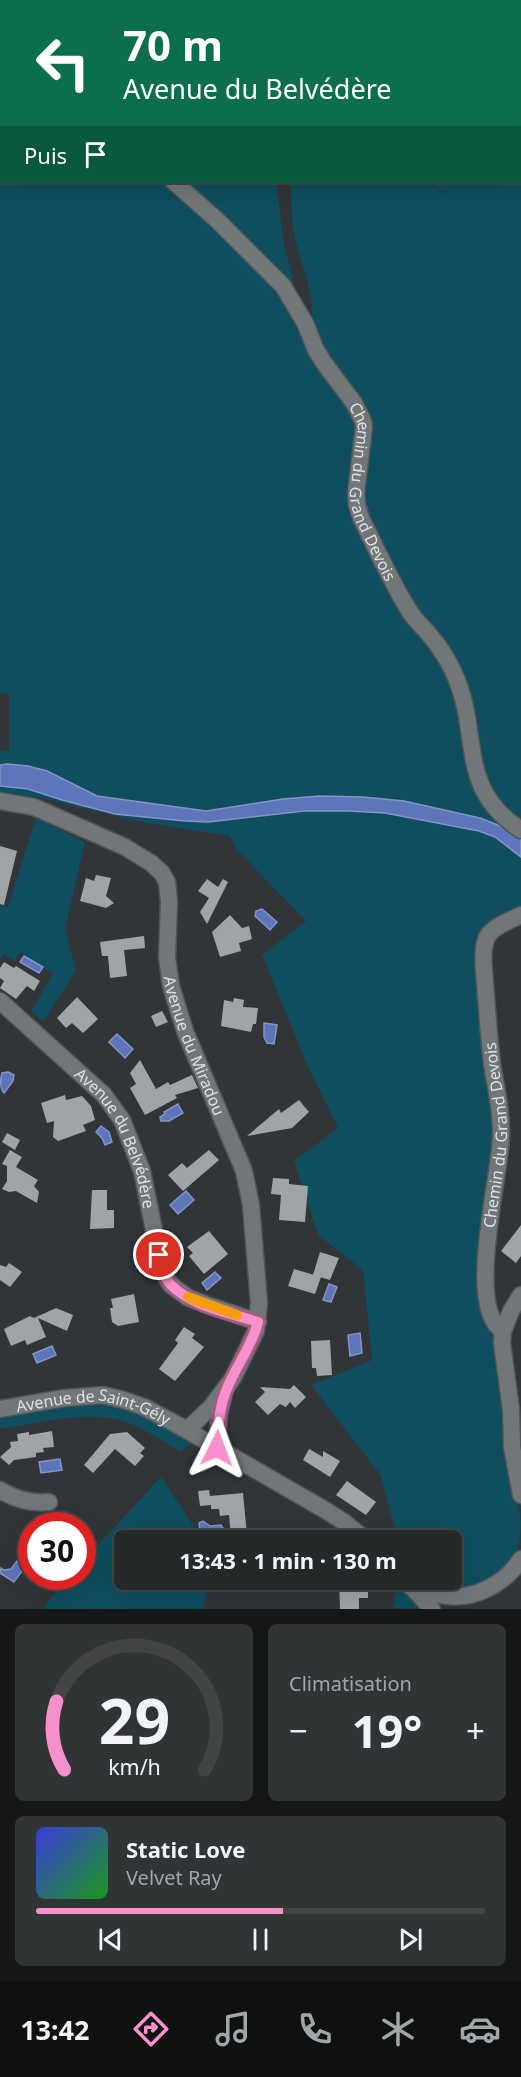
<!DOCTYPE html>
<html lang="fr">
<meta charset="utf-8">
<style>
body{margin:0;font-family:"Noto Sans",sans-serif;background:#313435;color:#f1f3f6;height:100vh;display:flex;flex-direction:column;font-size:22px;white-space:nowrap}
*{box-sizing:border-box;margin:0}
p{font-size:20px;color:#a3a6a8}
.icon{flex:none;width:33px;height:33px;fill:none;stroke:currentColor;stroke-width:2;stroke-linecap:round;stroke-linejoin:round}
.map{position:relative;height:1609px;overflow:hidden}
.side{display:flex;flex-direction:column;gap:15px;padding:15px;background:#141617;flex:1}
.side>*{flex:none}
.hud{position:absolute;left:0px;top:0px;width:522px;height:183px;box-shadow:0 6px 24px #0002,0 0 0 2px #424446;background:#0b6e4f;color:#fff;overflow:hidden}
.speed{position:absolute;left:18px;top:1512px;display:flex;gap:12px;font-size:30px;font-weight:700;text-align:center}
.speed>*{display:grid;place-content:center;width:78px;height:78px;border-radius:50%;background:#252829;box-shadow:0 6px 24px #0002,0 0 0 2px #424446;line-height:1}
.speed .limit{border:9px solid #d22;background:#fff;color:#111}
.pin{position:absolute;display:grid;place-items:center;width:51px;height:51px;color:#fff;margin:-26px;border:3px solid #fff;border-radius:50%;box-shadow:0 2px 6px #0007}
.me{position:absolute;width:66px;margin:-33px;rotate:3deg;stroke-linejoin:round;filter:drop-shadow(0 0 4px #0008)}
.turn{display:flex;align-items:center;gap:21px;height:126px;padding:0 24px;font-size:27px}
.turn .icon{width:78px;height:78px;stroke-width:2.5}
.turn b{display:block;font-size:42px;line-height:51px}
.then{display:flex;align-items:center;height:57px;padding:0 24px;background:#0003;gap:12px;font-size:22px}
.big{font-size:45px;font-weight:700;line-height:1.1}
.side .tile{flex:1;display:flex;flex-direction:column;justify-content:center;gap:9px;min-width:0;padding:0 21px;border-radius:9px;background:#313435}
.side .dial{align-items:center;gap:0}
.dial svg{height:156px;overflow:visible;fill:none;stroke:#424446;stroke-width:7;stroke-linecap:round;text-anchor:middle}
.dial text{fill:#f1f3f6;stroke:none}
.song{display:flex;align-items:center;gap:18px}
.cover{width:72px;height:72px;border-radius:9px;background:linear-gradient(135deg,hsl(240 70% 55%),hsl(120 70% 35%))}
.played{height:6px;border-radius:3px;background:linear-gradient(90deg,#f890cb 55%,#424446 55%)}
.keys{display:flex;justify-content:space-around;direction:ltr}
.heat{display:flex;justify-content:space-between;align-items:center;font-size:33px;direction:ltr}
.side .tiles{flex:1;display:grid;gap:15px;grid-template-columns:1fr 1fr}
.tile:last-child{grid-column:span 2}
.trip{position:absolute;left:114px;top:1530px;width:348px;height:60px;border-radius:9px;background:#252829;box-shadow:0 6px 24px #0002,0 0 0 2px #424446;font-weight:700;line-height:60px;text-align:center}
.menu{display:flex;height:96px;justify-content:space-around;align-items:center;background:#0f1010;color:#a3a6a8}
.menu .icon{width:42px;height:42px}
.menu .current{color:#f890cb}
.menu b{font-size:27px;color:#f1f3f6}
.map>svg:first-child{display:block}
</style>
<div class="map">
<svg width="521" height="1609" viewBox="0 0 521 1609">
<rect width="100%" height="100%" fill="#313537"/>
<path fill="#0e4e5e" d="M20 0H111L113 1H20Z
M162 0H521V906L496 916 481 930 478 958 495 1113 489 1324 491 1336 495 1335 511 1464 521 1523 519 1546 515 1558 496 1578 454 1591 440 1588 443 1583 438 1580H452V1540H398L380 1474 311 1385 372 1360 363 1270 318 1235 294 1161 338 1128 306 1062 262 955 306 921 236 849 230 836 141 822 37 797 0 795V751L9 750V694L0 693V143H2V182H171L311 319C316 294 298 259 294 233 291 216 292 198 290 182H425L465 205 427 182H520V2H162Z
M184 182H276L284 246 293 278 291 284Z
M36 818 85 842 65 929 76 971 43 1021 31 1011 53 974 20 952 15 961 3 954 0 961V905L8 907Z
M111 1402 132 1407 195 1441 180 1451C162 1441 145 1429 126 1422 90 1409 38 1423 0 1429V1413L43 1405Z
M161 1477 203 1540H124V1580H210L203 1609H42L69 1577 82 1576 83 1561Z
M401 1584 405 1587 425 1609 393 1608 396 1590Z"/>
<path fill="#5e74bb" stroke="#8495c6" stroke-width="1.5" d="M7 764 28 766 47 771 97 796 206 811 283 799 320 796 363 797 404 801 480 818 508 829 521 840V857L495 837 479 831 385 813 349 811H304L208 822 185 821 115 814 62 800 28 789 0 786V765Z
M262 909 277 922 270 930 255 916 256 911Z
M24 956 43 967 39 973 20 962Z
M264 1023 277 1025 274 1044 267 1043 264 1037Z
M117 1034 133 1049 125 1058 109 1042Z
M8 1072 14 1075 13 1081 4 1093C0 1089 0 1079 2 1073Z
M178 1104 183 1113 169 1121H161L160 1117 165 1114 164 1112Z
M101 1126 109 1132 112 1142 105 1145 102 1138 96 1132Z
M186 1191 194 1200 178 1214 170 1205Z
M215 1272 221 1278 207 1290 202 1283Z
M329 1284 337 1287 331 1302 323 1300Z
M360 1333 362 1353 350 1356 348 1335Z
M52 1346 56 1355 37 1363 33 1354Z
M60 1459 62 1470 41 1473 39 1462Z
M203 1521 210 1526 221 1525 223 1528 222 1530 212 1535 200 1533 199 1523Z
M17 1561 25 1567 14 1582 0 1573 1 1568 4 1570 11 1569Z"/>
<path fill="#a0a4a8" d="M0 846 17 851 4 905 0 904Z
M96 875 111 878 106 896 114 903 106 908 80 901 86 878 94 881Z
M207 879 218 887 223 879 228 882 207 924 200 912 209 898 198 891Z
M230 915 242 928 249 926 252 939 239 943 241 951 220 957 212 932Z
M144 936 145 948 124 950 127 976 110 978 108 956H102L100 942Z
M4 962 14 968 16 966 40 981 34 991 27 986 16 999 0 988 4 981 0 978V968Z
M77 997 98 1019 83 1033 72 1023 66 1028 57 1018Z
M234 998 244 1000 243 1007 258 1008 256 1024H253L251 1032 221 1026 224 1000 233 1002Z
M162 1011 168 1022 156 1027 151 1016Z
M140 1060 156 1089 168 1082 170 1085 192 1075 198 1088 175 1095 177 1098 145 1115 130 1088 136 1084 130 1073Z
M65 1095 66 1100 82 1096 91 1106 95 1120 83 1125 86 1131 58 1141 53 1137 54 1121 47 1123 41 1103Z
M299 1100 309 1112 292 1128 247 1136 279 1109 281 1113Z
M7 1133 20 1140 15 1150 2 1142Z
M10 1150 22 1157 16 1167 38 1180 34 1186 39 1192 37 1203 16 1191 9 1192 2 1189 7 1181V1166L2 1164Z
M209 1150 219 1160 183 1191 168 1175 182 1163 187 1168Z
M273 1178 289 1179V1184L308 1186 305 1222 279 1220 281 1195 271 1194Z
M92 1190H107V1210H114V1228L90 1229Z
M521 1225V1256L516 1263 501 1251Z
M209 1231 228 1254 204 1274 189 1256 193 1253 187 1247Z
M320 1252 339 1258 330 1280 313 1275Z
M9 1263 22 1272 10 1287 0 1280V1265L6 1267Z
M294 1269 321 1277 315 1294 288 1286Z
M134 1294 139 1322 118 1326 112 1322 110 1308H113L111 1299Z
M56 1308 73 1315 67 1331 38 1318 46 1337 27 1345 25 1340 11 1346 4 1329 30 1316 34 1318Z
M184 1327 195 1334 192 1338 204 1347 175 1381 159 1369 178 1343 175 1340Z
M330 1340 332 1375 317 1376 316 1368H312L311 1341Z
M294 1385 306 1397 295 1408 290 1402 286 1407 280 1404 268 1415 255 1402 265 1392 260 1387 290 1389Z
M52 1431 54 1447 43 1448 44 1452 36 1453V1457L14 1460 9 1465 0 1457 11 1447 10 1442 18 1441 17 1434 29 1432V1435Z
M127 1432 145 1448 140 1453 144 1456 135 1466 115 1449 93 1473 84 1465 110 1434Z
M309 1449 323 1457V1451L340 1461 330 1477 303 1460Z
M347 1481 376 1502 366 1515 336 1495Z
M209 1490 210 1496 243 1493 247 1535 231 1537 229 1515 220 1516 219 1509H211V1505L200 1506 198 1491Z
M295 1528 307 1529V1540H294Z
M339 1580 368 1581V1598H359V1609H340Z"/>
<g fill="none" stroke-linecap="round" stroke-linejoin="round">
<g stroke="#505455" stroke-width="19">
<g id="minor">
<path d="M0 140H2"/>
<path id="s1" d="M174 182 217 220 283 286 305 323 316 350 324 363 354 403 363 421 364 427 356 493 357 505 361 518C377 550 391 582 410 612 415 620 422 626 428 633 440 647 450 662 457 680 480 738 458 789 521 830"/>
<path id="s2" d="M0 801 34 807 125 847 151 863 162 873 167 882 169 902 167 957 171 986 185 1031 244 1171 251 1205 259 1303 256 1331 233 1378 211 1407 187 1430"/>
<path id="s3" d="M0 1001 104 1095 122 1120 142 1171 159 1255 167 1279 171 1285 187 1297 207 1305 258 1322"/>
<path d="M521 1295 511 1311 503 1331 502 1343 511 1410 512 1447 521 1495"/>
<path id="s4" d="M503 1331C465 1309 500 1176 501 1137 502 1113 496 1088 492 1064 489 1037 487 1010 485 983 484 969 481 950 487 937 493 926 511 920 521 915"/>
<path id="s5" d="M0 1409 64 1398 103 1395 124 1400 144 1407 176 1424 325 1510 344 1522 366 1540"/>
<path d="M217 1448 219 1414 224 1394"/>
<path d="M0 1490C15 1499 31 1504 49 1502"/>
<path d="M409 1584 432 1609"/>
<path d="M410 1586C422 1585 430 1592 441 1595 472 1602 505 1584 521 1559"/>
</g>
</g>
<use href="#minor" stroke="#717778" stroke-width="16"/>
</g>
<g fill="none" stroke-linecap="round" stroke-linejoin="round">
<g stroke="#a15e84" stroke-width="15">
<path id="route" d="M159 1255C162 1265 164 1278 171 1285 193 1307 230 1313 258 1322 252 1347 235 1367 226 1391 218 1410 219 1428 217 1448"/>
</g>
<use href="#route" stroke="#f890cb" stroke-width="10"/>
<path stroke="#f59e0b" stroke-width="10" d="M188 1297 237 1315"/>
</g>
<g text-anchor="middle" stroke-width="6" stroke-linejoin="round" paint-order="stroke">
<g font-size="16" fill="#dee1e1" stroke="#1a1d1d">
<text dy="6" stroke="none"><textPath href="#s1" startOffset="382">Chemin du Grand Devois</textPath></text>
<text dy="6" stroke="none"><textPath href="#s2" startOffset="358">Avenue du Miradou</textPath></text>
<text dy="6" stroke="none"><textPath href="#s4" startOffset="202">Chemin du Grand Devois</textPath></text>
<text dy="6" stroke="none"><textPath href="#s3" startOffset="184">Avenue du Belvédère</textPath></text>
<text dy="6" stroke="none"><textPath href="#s5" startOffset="96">Avenue de Saint-Gély</textPath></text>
</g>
</g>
</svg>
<div class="speed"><div class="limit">30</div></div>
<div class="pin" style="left:159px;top:1255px;background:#d93025"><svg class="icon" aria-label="arrive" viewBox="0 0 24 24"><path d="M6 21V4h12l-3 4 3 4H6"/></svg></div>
<svg class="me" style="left:217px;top:1448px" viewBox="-20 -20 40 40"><path d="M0-17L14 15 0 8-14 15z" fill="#f890cb" stroke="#fff" stroke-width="4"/></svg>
<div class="trip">13:43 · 1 min · 130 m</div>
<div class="hud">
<div class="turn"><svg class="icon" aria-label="left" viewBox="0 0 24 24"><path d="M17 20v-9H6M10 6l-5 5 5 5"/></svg><div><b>70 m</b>Avenue du Belvédère</div></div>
<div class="then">Puis<svg class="icon" aria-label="arrive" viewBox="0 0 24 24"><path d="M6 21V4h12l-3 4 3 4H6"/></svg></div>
</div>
</div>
<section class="side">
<div class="tiles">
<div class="tile dial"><svg viewBox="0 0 100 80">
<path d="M14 69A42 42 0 1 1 86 69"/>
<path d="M14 69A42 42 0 0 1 10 34" stroke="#f890cb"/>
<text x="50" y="56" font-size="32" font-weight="700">29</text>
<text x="50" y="72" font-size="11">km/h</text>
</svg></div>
<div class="tile"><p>Climatisation</p>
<div class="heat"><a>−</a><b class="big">19°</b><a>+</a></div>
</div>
<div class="tile">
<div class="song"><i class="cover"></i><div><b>Static Love</b><p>Velvet Ray</p></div></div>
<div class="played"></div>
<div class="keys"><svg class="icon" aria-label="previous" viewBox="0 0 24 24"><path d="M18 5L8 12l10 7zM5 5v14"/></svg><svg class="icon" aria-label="pause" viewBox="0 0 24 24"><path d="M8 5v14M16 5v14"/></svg><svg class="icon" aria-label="next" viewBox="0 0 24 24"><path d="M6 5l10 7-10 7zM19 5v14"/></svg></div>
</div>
</div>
</section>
<nav class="menu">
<b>13:42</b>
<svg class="icon current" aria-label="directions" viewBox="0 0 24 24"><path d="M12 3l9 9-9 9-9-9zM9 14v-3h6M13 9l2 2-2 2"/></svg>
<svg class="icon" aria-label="music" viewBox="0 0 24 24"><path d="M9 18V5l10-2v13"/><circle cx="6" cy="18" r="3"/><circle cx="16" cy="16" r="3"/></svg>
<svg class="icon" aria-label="phone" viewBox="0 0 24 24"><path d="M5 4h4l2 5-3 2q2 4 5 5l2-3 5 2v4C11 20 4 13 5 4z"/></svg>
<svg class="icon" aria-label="climate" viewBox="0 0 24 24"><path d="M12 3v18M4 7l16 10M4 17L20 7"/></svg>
<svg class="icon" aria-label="car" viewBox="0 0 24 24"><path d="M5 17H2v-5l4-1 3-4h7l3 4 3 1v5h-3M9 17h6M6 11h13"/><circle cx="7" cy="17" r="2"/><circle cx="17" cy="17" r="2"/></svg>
</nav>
